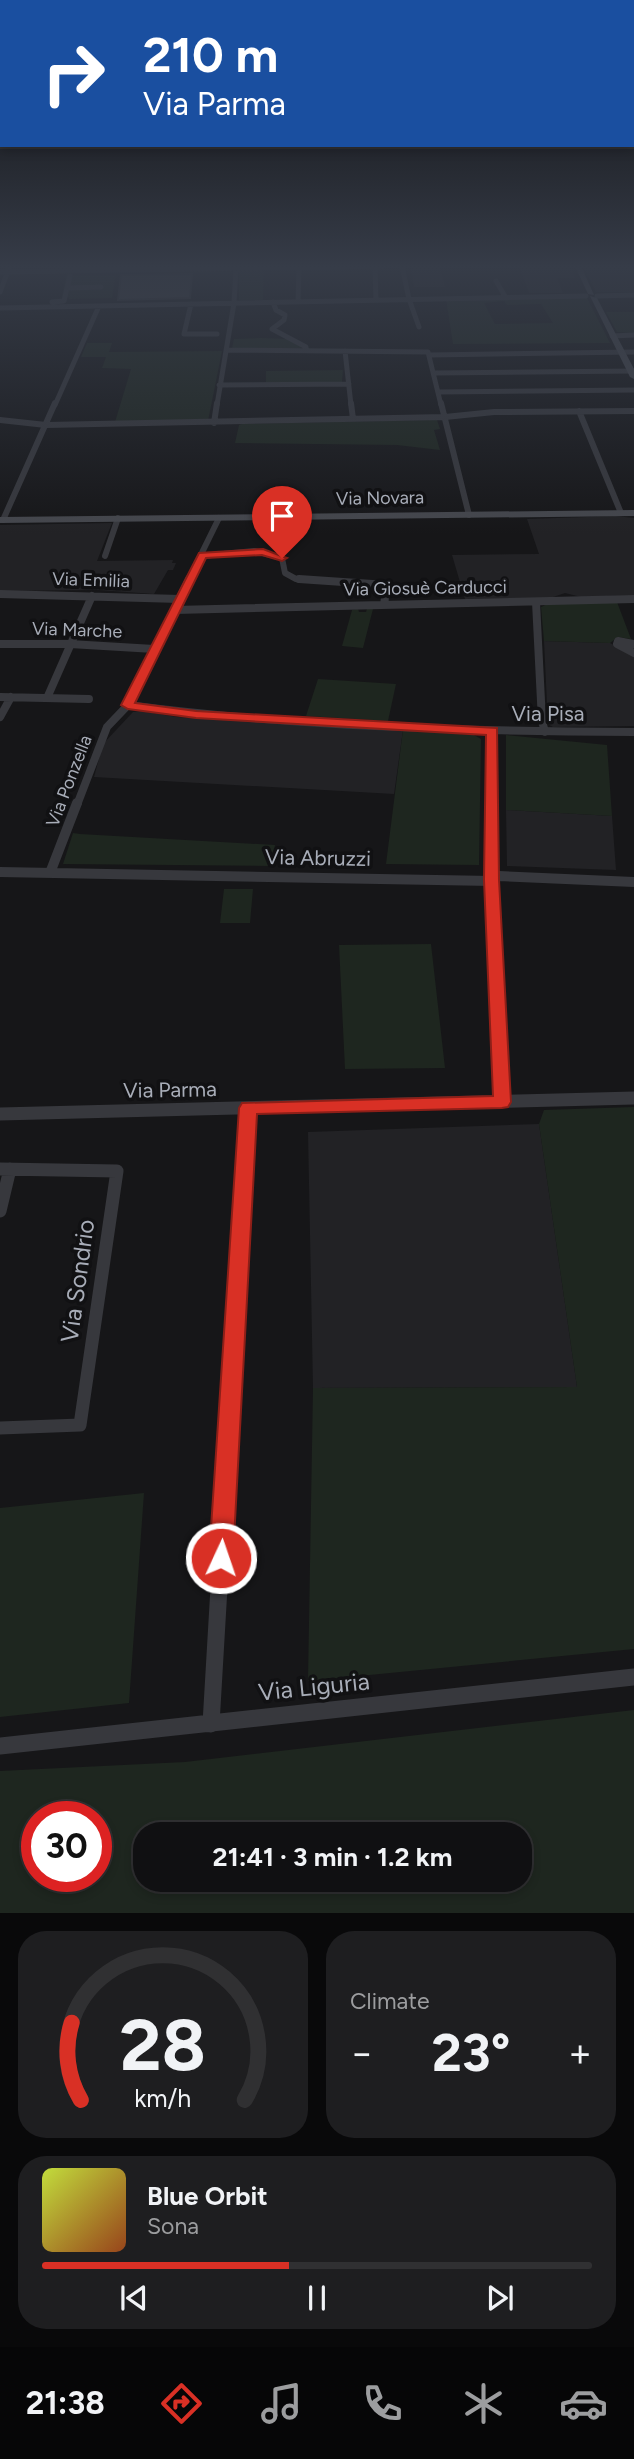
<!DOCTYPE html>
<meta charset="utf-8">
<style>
body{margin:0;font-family:Figtree,sans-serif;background:#1e1e20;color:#f1f3f6;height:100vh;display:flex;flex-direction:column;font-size:26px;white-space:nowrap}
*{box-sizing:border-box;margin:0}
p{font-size:23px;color:#9c9d9f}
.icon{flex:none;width:38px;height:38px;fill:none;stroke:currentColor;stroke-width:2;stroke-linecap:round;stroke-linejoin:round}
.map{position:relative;height:1913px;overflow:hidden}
.sheet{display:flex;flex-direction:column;gap:18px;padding:18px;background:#09090a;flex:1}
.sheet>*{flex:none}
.guide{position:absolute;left:0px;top:0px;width:635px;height:147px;box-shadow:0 4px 10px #0003,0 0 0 2px #303032;background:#1a4fa0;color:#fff;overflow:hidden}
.speed{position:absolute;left:21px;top:1801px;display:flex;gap:14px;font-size:35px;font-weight:700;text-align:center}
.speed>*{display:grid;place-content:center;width:91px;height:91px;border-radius:50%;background:#101012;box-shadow:0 4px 10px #0003,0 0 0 2px #303032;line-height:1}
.speed .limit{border:10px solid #d22;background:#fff;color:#111}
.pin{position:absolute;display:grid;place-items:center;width:60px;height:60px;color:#fff;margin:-72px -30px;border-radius:50% 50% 50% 0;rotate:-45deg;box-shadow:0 0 7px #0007}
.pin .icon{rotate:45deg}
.me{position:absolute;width:77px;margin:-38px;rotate:3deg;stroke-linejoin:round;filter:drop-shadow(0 0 5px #0008)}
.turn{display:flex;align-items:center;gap:24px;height:147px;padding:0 28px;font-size:32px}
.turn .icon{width:91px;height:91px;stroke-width:2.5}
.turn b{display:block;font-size:49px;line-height:60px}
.big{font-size:52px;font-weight:700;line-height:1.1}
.sheet .widget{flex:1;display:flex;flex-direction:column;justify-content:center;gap:10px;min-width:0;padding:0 24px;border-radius:28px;background:#1e1e20}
.sheet .dial{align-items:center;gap:0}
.dial svg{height:182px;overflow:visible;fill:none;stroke:#303032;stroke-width:7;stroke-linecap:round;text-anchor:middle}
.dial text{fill:#f1f3f6;stroke:none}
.song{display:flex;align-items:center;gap:21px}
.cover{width:84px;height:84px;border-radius:10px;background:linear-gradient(135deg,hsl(70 70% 55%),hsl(20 70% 35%))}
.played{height:7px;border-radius:4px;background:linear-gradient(90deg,#d93025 45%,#303032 45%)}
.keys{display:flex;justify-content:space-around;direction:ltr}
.heat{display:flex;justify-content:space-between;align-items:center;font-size:38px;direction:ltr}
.sheet .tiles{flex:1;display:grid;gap:18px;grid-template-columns:1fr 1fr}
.widget:last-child{grid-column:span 2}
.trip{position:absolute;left:133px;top:1822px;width:399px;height:70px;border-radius:28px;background:#101012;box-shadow:0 4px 10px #0003,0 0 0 2px #303032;font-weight:700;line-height:70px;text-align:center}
.tab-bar{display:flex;height:112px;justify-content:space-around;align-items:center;background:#060607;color:#9c9d9f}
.tab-bar .icon{width:49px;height:49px}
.tab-bar .on{color:#d93025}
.tab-bar b{font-size:32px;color:#f1f3f6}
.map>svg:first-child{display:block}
</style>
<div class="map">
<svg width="634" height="1913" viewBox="0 0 634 1913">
<rect width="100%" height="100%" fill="#161618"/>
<path fill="#222225" d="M519 266H571L575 278H557L563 293H529Z
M583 266H634V292H596Z
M440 267 445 287H414L411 268Z
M616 516 634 518V595L581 597 565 593 550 598 465 599 452 555 539 554 527 519Z
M112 523 97 561 173 560 172 563H176L173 570H168L154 594 98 590 0 591V525Z
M544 641 610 643 634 655V726L553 727 548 724Z
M141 711 177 717 403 730 394 794 94 777 103 744 133 712Z
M506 810 612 816 616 870 507 866Z
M539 1124 577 1387 313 1388 308 1132Z"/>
<path fill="#1e261f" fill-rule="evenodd" d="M239 268 264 270 263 300H239Z
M116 275 112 298 69 299V297H62L66 276Z
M587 298 610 343 453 344 446 299ZM504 301 507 305 541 304 553 323 495 324 484 303Z
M606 312H634V333L617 332Z
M261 338 291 339 302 348H232L234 339Z
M87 343H112L109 352 222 351 208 421 115 422 131 369 102 368 106 357H81Z
M343 370 342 382 266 383V371Z
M429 420H437L440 429 434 430 440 450 397 445 235 443 239 425 242 424Z
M617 602 631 639 618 637 610 643 544 641 541 607 548 604Z
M358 609 359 612H366L367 609H373L363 648 342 646 352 610Z
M318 679 396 684 388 721 306 716Z
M403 730 474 735 481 739 479 865 386 864Z
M506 735 607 745 612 816 506 810Z
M73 833 80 834 275 845 271 866 63 864Z
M224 889H253L250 923H220Z
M431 944 445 1068 345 1069 339 945Z
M634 1107V1649L308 1681 313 1388 577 1387 539 1124 544 1110Z
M144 1493 129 1703 0 1717V1508Z
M634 1710V1913H0V1771L185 1762ZM37 1816H96V1876H37ZM145 1834H520V1880H145Z"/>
<path fill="#404145" stroke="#303034" stroke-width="2" d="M192 274 190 298 118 300 121 275Z"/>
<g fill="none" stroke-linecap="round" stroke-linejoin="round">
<path stroke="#37383d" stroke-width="5" d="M375 266 376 300
M402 266 409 299 419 327
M0 272 384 266
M496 281 506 298
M67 288 101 287
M0 292 9 268
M597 296 634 295
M52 302 64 301 71 271
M273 302 276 310 285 315 284 320 272 329 306 347V350
M298 302 299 267
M191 304 184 334H217
M0 308 586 296
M612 336 634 335
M226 350 428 352 441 405
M345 351 351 405
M429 355 634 352
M434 373 634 371
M219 385 349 384
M438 392 634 390
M55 405 99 306
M217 405 234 303 236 268"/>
<path stroke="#37383d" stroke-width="6" d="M351 403 353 419
M441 403 469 515
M579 411 621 513
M0 420 46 425 445 417 494 412 634 411
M214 423 217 403
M3 520 55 403
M105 556 118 518
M202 556 254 551 282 558 285 573 296 579 325 581
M188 581 219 518"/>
<path stroke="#37383d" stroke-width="8" d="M299 579 387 585 384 604
M0 594 180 599
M536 602 542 721 545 732
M175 610 634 599
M0 644H70L154 649
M634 644 618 641 617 644 634 653
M0 697 89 699
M47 698 92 596
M128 705C295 727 466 731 634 732
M0 717 11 697
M77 805 107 727 128 705 189 579
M493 805V731"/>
<path stroke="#37383d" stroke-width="10" d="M493 803 492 881 501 1090
M0 872 492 881 499 876 634 882
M50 873 77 803"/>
<path stroke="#37383d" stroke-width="13" d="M501 1088 502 1102
M0 1114 634 1098
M0 1169 117 1171 80 1425 0 1428
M0 1211 10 1169
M227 1452 248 1108"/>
<path stroke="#37383d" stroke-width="17" d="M211 1724 227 1451
M0 1746 634 1677"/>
<path fill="#45474d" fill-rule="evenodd" d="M575 266H581L594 295 588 294Z
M590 296 597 298 634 369V379L630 377Z
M634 510V516L0 523V517Z"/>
</g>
<linearGradient id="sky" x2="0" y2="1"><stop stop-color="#0c0c0d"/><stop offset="0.5" stop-color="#363c48"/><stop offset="1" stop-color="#363c48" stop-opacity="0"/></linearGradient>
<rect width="634" height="534" fill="url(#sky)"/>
<path fill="#d93025" stroke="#8d1f18" stroke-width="2" d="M263 549 287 558 282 561 262 555 206 558 135 703 196 711 497 728 499 880 511 1102 508 1107 502 1108 257 1114 233 1558 229 1566 221 1569 212 1566 209 1558 239 1108 242 1103 493 1096 484 880 486 735 196 718 128 709 121 705 199 553Z"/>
<g text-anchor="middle" stroke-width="7" stroke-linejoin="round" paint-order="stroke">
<g font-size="18" fill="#a8adb8" stroke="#111113">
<text transform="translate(380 498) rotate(-1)" y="6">Via Novara</text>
<text transform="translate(91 580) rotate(2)" y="6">Via Emilia</text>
<text transform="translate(425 588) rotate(-1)" y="6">Via Giosuè Carducci</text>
<text transform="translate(77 630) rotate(2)" y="6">Via Marche</text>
<text transform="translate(69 781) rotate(-69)" y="6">Via Ponzella</text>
</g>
<g font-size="21" fill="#a8adb8" stroke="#111113">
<text x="548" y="721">Via Pisa</text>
<text transform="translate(318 858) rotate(1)" y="7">Via Abruzzi</text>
<text transform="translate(170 1090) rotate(-1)" y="7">Via Parma</text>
</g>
<g font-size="24" fill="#a8adb8" stroke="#111113">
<text transform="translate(78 1281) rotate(-82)" y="8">Via Sondrio</text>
<text transform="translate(314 1687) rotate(-6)" y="8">Via Liguria</text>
</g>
</g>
</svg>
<div class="speed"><div class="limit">30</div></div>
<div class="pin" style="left:282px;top:558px;background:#d93025"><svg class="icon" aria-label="arrive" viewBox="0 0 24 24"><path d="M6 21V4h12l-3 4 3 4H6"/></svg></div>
<svg class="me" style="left:221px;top:1558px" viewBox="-20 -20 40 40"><circle r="17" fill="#d93025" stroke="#fff" stroke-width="3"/><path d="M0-11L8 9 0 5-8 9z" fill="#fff"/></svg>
<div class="trip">21:41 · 3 min · 1.2 km</div>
<div class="guide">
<div class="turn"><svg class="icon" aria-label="right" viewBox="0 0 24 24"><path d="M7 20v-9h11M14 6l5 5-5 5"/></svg><div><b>210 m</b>Via Parma</div></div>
</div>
</div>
<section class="sheet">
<div class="tiles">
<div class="widget dial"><svg viewBox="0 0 100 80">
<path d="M14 69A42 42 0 1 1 86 69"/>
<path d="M14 69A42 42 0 0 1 10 35" stroke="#d93025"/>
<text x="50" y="56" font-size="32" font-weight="700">28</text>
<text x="50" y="72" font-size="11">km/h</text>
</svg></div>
<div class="widget"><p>Climate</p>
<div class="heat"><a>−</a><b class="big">23°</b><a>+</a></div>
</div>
<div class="widget">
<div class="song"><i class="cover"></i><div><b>Blue Orbit</b><p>Sona</p></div></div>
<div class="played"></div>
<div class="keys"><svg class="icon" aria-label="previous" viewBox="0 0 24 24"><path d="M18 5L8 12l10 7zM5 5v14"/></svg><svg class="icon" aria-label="pause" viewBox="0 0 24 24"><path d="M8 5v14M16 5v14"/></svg><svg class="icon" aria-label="next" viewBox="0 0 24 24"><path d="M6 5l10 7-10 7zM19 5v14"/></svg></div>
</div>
</div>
</section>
<nav class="tab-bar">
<b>21:38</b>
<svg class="icon on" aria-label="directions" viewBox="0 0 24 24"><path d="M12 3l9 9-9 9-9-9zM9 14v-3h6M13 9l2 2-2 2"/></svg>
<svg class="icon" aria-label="music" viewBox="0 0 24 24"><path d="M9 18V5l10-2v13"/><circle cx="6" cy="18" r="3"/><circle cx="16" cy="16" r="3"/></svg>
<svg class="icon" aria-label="phone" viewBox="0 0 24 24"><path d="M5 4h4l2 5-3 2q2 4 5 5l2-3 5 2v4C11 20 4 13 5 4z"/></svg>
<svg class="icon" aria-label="climate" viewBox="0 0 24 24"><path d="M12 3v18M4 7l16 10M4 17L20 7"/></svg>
<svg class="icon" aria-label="car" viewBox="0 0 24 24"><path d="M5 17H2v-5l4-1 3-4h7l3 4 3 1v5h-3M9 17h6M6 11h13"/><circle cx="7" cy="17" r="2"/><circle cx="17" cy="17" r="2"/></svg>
</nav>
